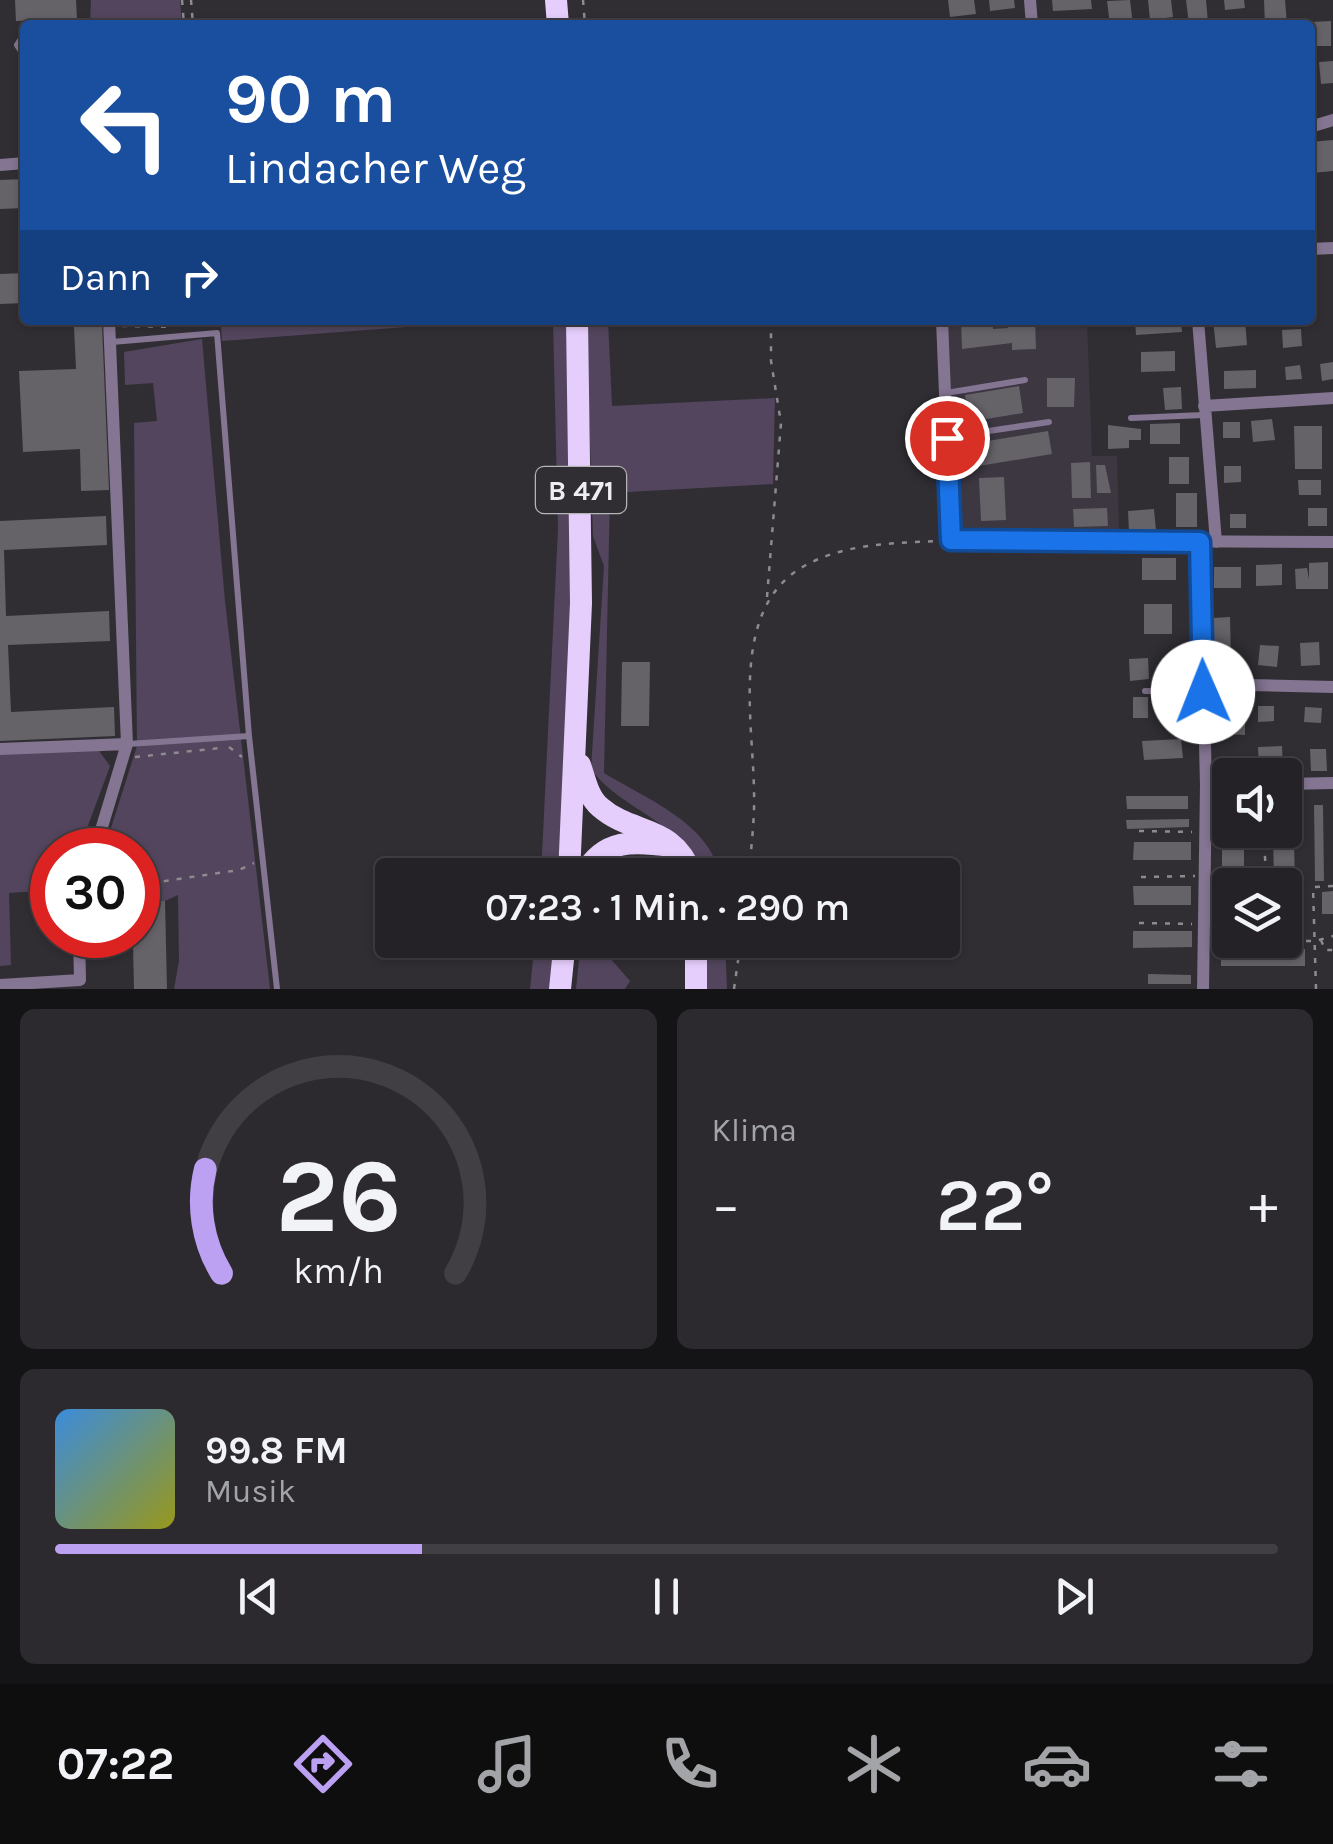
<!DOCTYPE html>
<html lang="de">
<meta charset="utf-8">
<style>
body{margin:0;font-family:Karla,sans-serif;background:#2c2a2e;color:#f1f3f6;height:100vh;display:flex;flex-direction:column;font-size:38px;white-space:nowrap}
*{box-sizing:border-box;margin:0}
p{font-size:32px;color:#a3a4a7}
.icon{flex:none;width:55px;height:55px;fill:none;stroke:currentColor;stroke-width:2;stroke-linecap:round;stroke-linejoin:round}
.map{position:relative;height:989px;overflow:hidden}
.side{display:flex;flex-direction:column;gap:20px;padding:20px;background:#141315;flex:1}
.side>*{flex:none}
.guide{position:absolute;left:20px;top:20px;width:1295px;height:305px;border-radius:10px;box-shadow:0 2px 8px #0004,0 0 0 2px #413f43;background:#1a4fa0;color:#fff;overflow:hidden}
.controls{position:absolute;left:1212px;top:758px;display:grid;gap:20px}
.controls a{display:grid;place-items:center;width:90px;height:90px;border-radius:10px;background:#242226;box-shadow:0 2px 8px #0004,0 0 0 2px #413f43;font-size:50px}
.speed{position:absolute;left:30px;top:828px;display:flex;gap:20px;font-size:50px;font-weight:700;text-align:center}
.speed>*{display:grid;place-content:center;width:130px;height:130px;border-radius:50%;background:#242226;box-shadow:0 2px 8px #0004,0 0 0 2px #413f43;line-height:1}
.speed .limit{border:15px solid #d22;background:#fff;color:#111}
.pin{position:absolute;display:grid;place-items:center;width:85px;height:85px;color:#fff;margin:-42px;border:5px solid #fff;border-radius:50%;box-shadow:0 2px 10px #0007}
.me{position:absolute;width:110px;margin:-55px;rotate:359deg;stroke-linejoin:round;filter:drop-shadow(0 0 8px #0008)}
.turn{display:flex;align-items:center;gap:35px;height:210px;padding:0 40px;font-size:45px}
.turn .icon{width:130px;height:130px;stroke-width:2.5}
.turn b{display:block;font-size:70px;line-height:85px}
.then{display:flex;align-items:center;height:95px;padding:0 40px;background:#0003;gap:20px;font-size:38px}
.big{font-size:75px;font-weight:600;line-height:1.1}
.side .tile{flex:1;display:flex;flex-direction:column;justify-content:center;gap:15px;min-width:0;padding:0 35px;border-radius:15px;background:#2c2a2e}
.side .dial{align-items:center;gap:0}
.dial svg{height:260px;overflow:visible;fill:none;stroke:#413f43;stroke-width:7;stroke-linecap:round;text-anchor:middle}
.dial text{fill:#f1f3f6;stroke:none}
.song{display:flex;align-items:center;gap:30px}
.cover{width:120px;height:120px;border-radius:15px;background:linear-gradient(135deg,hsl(210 70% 55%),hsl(60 70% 35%))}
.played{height:10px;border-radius:5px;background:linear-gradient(90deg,#bca0f2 30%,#413f43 30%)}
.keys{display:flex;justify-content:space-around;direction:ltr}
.heat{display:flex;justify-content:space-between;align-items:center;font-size:55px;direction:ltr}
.side .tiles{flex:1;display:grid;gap:20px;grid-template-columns:1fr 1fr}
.tile:last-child{grid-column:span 2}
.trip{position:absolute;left:375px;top:858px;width:585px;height:100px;border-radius:10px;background:#242226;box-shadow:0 2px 8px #0004,0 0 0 2px #413f43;font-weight:600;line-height:100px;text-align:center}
.menu{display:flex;height:160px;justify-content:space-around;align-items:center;background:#0e0e0f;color:#a3a4a7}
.menu .icon{width:70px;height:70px}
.menu .on{color:#bca0f2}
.menu b{font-size:45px;color:#f1f3f6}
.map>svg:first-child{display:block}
</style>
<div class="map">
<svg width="1333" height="989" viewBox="0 0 1333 989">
<rect width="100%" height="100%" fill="#302e33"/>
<path fill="#3c3741" d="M947 320H1087L1092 456H1117L1119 533H955Z"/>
<path fill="#52455d" d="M91 0H180L182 25H90Z
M298 320H499L222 341 221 326Z
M553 320H569L576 538 563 875H541L558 529Z
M586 320H608L612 406 775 398 773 484 610 493 604 773C643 797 712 824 719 875H698C684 820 622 812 591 769L604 566 593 536Z
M202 339 225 601 270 989H174L179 961 178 895 165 901H138V850H104L137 746 134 423 157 421 153 383 125 385 124 352Z
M97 748 110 766 79 850H52V890L9 893 11 965 0 966V751Z
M535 940H558L553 989H530Z
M581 940H607L610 958 630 981 625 989H576Z
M705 940H725L727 989H707Z"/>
<path fill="#656268" d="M15 0H76L77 19 16 21Z
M948 0H974L976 14 950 17Z
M989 0H1014L1015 8 990 11Z
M1052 0H1091L1092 9 1053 11Z
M1130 0 1133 25H1110L1107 1Z
M1148 0H1171L1173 17 1150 20Z
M1186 0H1206L1208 22 1189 24Z
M1224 0H1244L1245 8 1225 10Z
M1264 0H1285L1287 25H1265Z
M1331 21V46H1310V22Z
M1333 61V83L1321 84 1319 62Z
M1333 140V171L1312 173 1310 142Z
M25 179V208L0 209V180Z
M25 273V303L0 304V274Z
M961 320H993V329L1008 328V321L1035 320 1036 349 1012 350V343L962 349Z
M1135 320H1181L1182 332 1136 335Z
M1213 320H1245L1247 345 1216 348Z
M102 325 109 490 81 491 80 449 23 452 19 371 76 369 74 327Z
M1301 329 1302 346 1283 348 1282 330Z
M1175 351V371L1141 372V352Z
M1333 362V379L1322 381 1320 364Z
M1300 365 1302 379 1286 380 1285 367Z
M1256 370V388L1224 389V371Z
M1047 378H1075L1074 407H1047Z
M1019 386 1023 413 969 422 965 395Z
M1181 387 1182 409 1165 410 1163 388Z
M1272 419 1275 440 1253 442 1251 421Z
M1223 422H1240V438H1223Z
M1180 423V444H1150V424Z
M1108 425 1141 429V440H1129V448L1108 449Z
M1294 426H1322V469H1295Z
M1048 431 1052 454 979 466 975 443Z
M1169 457H1189V484H1169Z
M1090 462 1091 498H1072L1071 463Z
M1096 465H1105L1111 493H1097Z
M1224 466H1241V482L1224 483Z
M1004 477 1006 520 981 521 979 478Z
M1298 480H1321V495H1299Z
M1176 493H1197V527H1176Z
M1107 508 1108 526 1074 527 1073 509Z
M1308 508H1327V526H1308Z
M1154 509 1156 531 1129 532 1128 511Z
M1230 514H1246V528H1230Z
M106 516 107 545 4 550 6 616 109 611 110 641 8 645 11 712 114 707 115 736 0 741V521Z
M1142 558H1176V580H1142Z
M1328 562V589H1296L1295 569 1307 568 1309 579V563Z
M1282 564V585L1256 586V565Z
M1214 567H1241V588H1214Z
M1144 604H1172V634H1144Z
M1230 617 1231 658 1214 659 1213 618Z
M1319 642 1320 665 1301 666 1300 643Z
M1260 645 1279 646 1277 667 1258 665Z
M1148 658 1149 679 1130 681 1129 659Z
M1162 658H1174V677H1162Z
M622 662H650L649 726H621Z
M1133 697H1148V718H1133Z
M1173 699V705L1191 704 1192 718H1186V723L1174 724V717H1161L1160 700Z
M1258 706H1274V721L1258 722Z
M1305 707 1322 708 1321 723 1304 722Z
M1222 718H1245V735L1221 734Z
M1181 739 1183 758 1144 760 1142 741Z
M1282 746 1283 769H1259L1258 747Z
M1310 749H1326L1327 771H1311Z
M1126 796H1188V809H1127Z
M1222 799H1230V830H1244V885H1230V928H1222Z
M1293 799 1296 925H1285V885H1274L1273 830H1285V800Z
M1314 805H1323L1324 881H1315Z
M1189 819V827L1127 829 1126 820Z
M1134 842H1191V860H1133Z
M1133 886H1191V905H1134Z
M1333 891V914H1322V892Z
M138 901H165L167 989H134L133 944 99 945V935H138Z
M1133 931H1192V947L1133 948Z
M1221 948 1305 949V966H1221Z
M1148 974 1191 975V984H1148Z"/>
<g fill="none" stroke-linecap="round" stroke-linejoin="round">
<path stroke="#8d8b8f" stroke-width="2.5" stroke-dasharray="5 8" stroke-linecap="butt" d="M182 0 184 25
M191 0 193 25
M583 0 585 25
M122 326 174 327
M187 326 197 320
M767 597 781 423 771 361V320
M229 747 242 757
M135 757 221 748
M1263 830 1267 885
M1139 831 1192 832
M749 875C751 847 755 818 754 791 753 719 729 606 806 565 847 543 895 543 941 541
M1141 877 1195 876
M138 885 239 870 254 863
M1139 923 1192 924
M1215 940 1315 941 1333 936
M1321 940 1325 950H1333
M734 989 741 940
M1316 989 1313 887 1333 886"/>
<path stroke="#847592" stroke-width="6" d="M25 33 17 45 25 57
M112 342 217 333 249 736 277 989
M946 393 1025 380
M1131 418 1204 415
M948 437 1049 422
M1145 691 1203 692
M128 744 249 736"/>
<path stroke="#847592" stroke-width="12" d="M1030 0 1032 25
M1310 127 1333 120
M0 165 25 163
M1310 249 1333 248
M942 320 951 540 1333 542
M1198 320 1216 542
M1204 406 1333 398
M1200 542 1206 785 1203 989
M1203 684 1333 687
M0 749 127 744
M1285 784 1333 783
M1206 785H1230
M95 850 127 744 109 320
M0 985 80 980 79 935"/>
<path stroke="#e5cefb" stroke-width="22" d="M556 0 558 25
M580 765C585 779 588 797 600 807 633 836 673 823 692 875
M569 875 581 603 577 320
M584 875C603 838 635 841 671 846
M696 940V989
M560 989 565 940"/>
</g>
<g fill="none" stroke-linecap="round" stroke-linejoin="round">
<g stroke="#114b97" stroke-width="25">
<path id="route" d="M947 438 951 540 1200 542 1203 692"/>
</g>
<use href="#route" stroke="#1a73e8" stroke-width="18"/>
</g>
<g text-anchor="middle" stroke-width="10" stroke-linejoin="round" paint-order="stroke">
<rect fill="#302e33" stroke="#b5b4b7" stroke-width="2.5" x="536" y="467" width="90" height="46" rx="8"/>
<g font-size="28" font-weight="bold" fill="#eeedf0">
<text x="581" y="500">B 471</text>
</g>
</g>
</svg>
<div class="controls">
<a><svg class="icon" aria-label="sound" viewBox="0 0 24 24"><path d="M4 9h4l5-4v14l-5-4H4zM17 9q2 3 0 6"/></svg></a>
<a><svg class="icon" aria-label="layers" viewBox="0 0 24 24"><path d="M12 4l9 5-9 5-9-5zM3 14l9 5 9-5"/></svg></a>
</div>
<div class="speed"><div class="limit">30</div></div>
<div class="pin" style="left:947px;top:438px;background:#d93025"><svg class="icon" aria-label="arrive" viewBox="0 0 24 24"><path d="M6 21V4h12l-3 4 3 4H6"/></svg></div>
<svg class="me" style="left:1203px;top:692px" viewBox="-20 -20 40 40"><circle r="19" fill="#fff"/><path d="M0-13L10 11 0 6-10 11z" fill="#1a73e8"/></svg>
<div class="trip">07:23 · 1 Min. · 290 m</div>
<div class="guide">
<div class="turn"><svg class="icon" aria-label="left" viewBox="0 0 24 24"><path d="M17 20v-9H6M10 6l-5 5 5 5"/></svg><div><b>90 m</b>Lindacher Weg</div></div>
<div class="then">Dann<svg class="icon" aria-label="right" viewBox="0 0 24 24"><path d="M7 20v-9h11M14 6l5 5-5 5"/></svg></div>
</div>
</div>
<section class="side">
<div class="tiles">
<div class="tile dial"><svg viewBox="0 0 100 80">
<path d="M14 69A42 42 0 1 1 86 69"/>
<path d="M14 69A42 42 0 0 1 9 37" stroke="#bca0f2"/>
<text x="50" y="56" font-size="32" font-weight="700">26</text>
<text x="50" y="72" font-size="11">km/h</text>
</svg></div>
<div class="tile"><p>Klima</p>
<div class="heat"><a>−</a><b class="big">22°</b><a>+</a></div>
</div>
<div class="tile">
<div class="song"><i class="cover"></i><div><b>99.8 FM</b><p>Musik</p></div></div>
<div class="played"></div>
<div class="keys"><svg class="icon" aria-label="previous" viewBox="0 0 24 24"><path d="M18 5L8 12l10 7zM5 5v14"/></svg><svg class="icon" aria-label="pause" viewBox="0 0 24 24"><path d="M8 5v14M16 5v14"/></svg><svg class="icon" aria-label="next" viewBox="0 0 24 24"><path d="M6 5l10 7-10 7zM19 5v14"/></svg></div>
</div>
</div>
</section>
<nav class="menu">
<b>07:22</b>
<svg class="icon on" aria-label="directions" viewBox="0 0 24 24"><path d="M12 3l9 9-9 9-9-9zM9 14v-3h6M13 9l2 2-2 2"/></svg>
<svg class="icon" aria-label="music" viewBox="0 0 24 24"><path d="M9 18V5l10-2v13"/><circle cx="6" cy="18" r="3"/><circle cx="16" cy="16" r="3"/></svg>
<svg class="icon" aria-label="phone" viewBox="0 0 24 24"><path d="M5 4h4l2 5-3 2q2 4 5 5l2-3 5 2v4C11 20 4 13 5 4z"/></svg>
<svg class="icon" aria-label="climate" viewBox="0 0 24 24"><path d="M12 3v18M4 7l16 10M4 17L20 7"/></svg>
<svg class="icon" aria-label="car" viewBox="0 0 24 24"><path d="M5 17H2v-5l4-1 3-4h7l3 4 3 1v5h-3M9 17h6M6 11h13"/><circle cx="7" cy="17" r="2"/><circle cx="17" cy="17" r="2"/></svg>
<svg class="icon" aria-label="filters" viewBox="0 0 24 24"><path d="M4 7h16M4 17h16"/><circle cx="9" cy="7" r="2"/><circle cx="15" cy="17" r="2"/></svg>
</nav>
